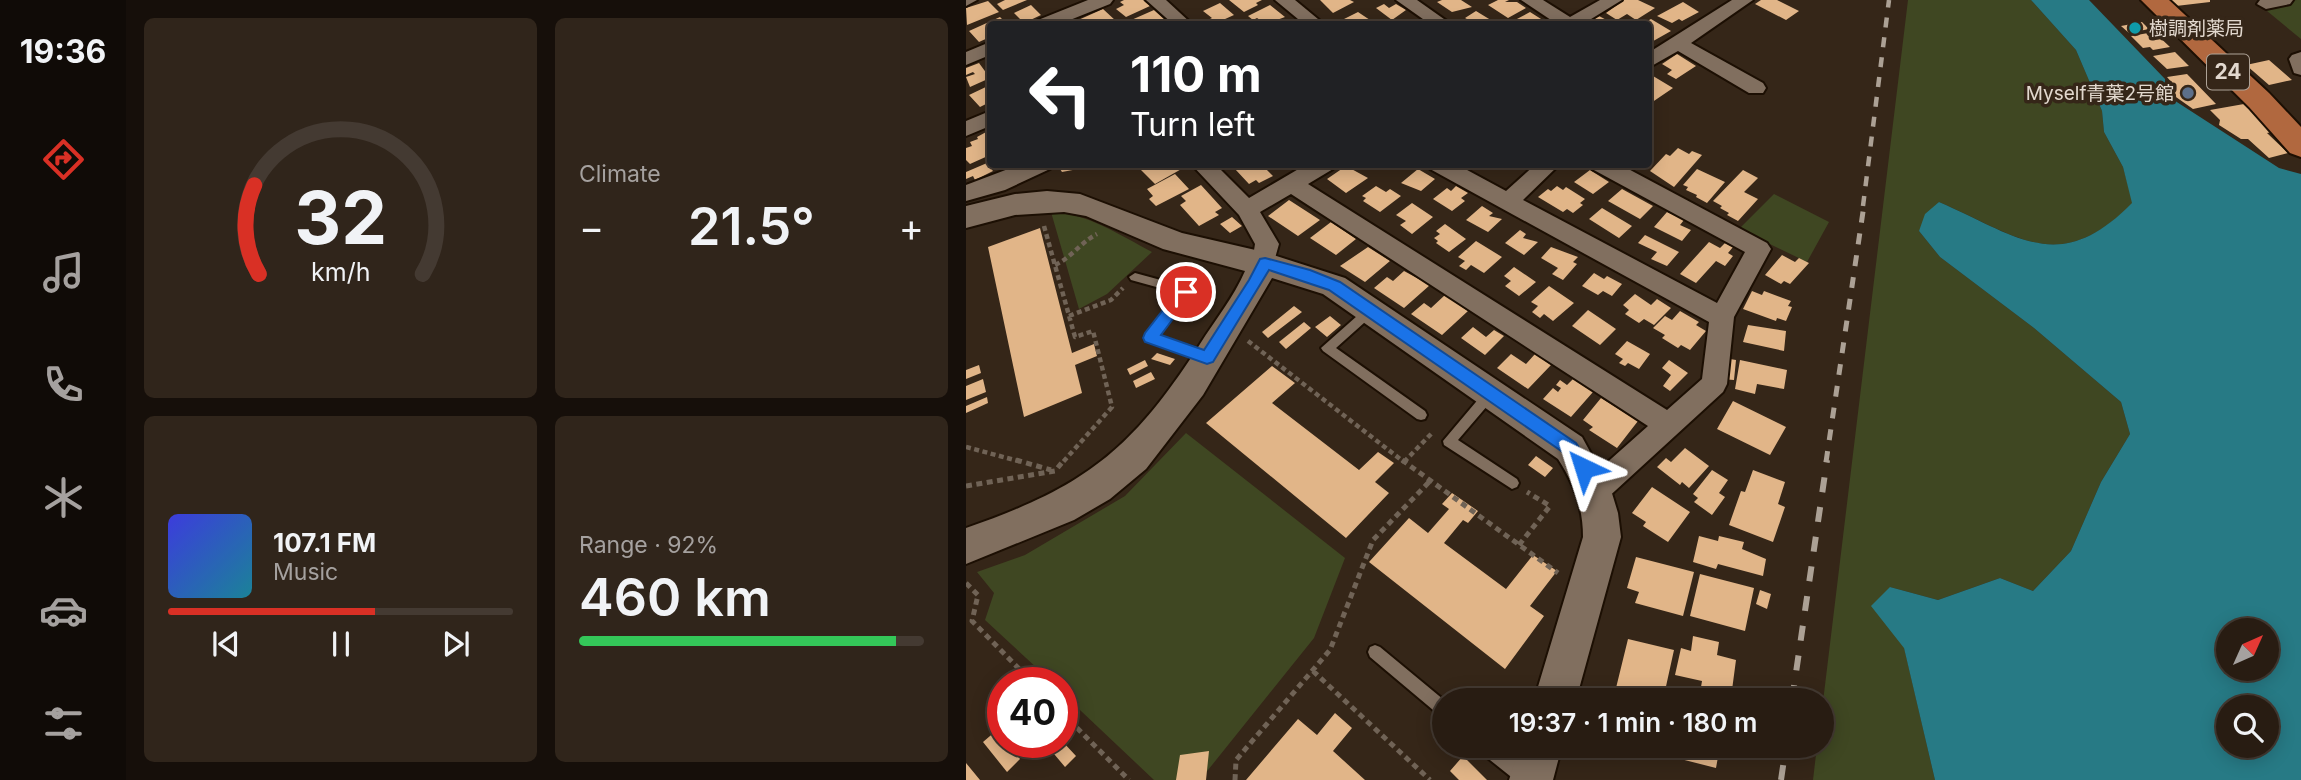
<!DOCTYPE html>
<meta charset="utf-8">
<style>
body{margin:0;font-family:Inter,"Noto Sans JP",sans-serif;background:#30251b;color:#f1f3f6;height:100vh;display:flex;flex-direction:column;font-size:26px;white-space:nowrap}
*{box-sizing:border-box;margin:0}
p{font-size:23px;color:#a5a19f}
.icon{flex:none;width:38px;height:38px;fill:none;stroke:currentColor;stroke-width:2;stroke-linecap:round;stroke-linejoin:round}
.map{position:relative;flex:1;overflow:hidden}
.details{display:flex;flex-direction:column;gap:18px;padding:18px;background:#160f0a;width:840px}
.details>*{flex:none}
.top-card{position:absolute;left:21px;top:21px;width:665px;height:147px;border-radius:7px;box-shadow:0 4px 18px #0003,0 0 0 2px #443a32;background:#202124;color:#fff;overflow:hidden}
.needle{width:46px;rotate:45deg}
.fabs{position:absolute;left:1250px;top:618px;display:grid;gap:14px}
.fabs a{display:grid;place-items:center;width:63px;height:63px;border-radius:50%;background:#281c12;box-shadow:0 4px 18px #0003,0 0 0 2px #443a32;font-size:35px}
.speed{position:absolute;left:21px;top:667px;display:flex;gap:14px;font-size:35px;font-weight:700;text-align:center}
.speed>*{display:grid;place-content:center;width:91px;height:91px;border-radius:50%;background:#281c12;box-shadow:0 4px 18px #0003,0 0 0 2px #443a32;line-height:1}
.speed .limit{border:10px solid #d22;background:#fff;color:#111}
.pin{position:absolute;display:grid;place-items:center;width:60px;height:60px;color:#fff;margin:-30px;border:4px solid #fff;border-radius:50%;box-shadow:0 2px 7px #0007}
.me{position:absolute;width:77px;margin:-38px;rotate:319deg;stroke-linejoin:round;filter:drop-shadow(0 0 5px #0008)}
.turn{display:flex;align-items:center;gap:24px;height:147px;padding:0 28px;font-size:32px}
.turn .icon{width:91px;height:91px;stroke-width:2.5}
.turn b{display:block;font-size:49px;line-height:60px}
.big{font-size:52px;font-weight:600;line-height:1.1}
.details .card{flex:1;display:flex;flex-direction:column;justify-content:center;gap:10px;min-width:0;padding:0 24px;border-radius:10px;background:#30251b}
.details .dial{align-items:center;gap:0}
.dial svg{height:182px;overflow:visible;fill:none;stroke:#443a32;stroke-width:7;stroke-linecap:round;text-anchor:middle}
.dial text{fill:#f1f3f6;stroke:none}
.song{display:flex;align-items:center;gap:21px}
.cover{width:84px;height:84px;border-radius:10px;background:linear-gradient(135deg,hsl(240 70% 55%),hsl(190 70% 35%))}
.played{height:7px;border-radius:4px;background:linear-gradient(90deg,#d93025 60%,#443a32 60%)}
.keys{display:flex;justify-content:space-around;direction:ltr}
.heat{display:flex;justify-content:space-between;align-items:center;font-size:38px;direction:ltr}
.charge{height:10px;border-radius:5px;background:linear-gradient(90deg,#34c759 92%,#443a32 0)}
.details .tiles{flex:1;display:grid;gap:18px;grid-template-columns:repeat(2,1fr)}
.trip{position:absolute;left:466px;top:688px;width:402px;height:70px;border-radius:35px;background:#281c12;box-shadow:0 4px 18px #0003,0 0 0 2px #443a32;font-weight:600;line-height:70px;text-align:center}
main{display:flex;flex:1;min-height:0}
.dock{display:flex;flex-direction:column;width:126px;justify-content:space-around;align-items:center;background:#100b07;color:#a5a19f}
.dock .icon{width:49px;height:49px}
.dock .active{color:#d93025}
.dock b{font-size:32px;color:#f1f3f6}
.map>svg:first-child{display:block}
</style>
<main>
<nav class="dock">
<b>19:36</b>
<svg class="icon active" aria-label="directions" viewBox="0 0 24 24"><path d="M12 3l9 9-9 9-9-9zM9 14v-3h6M13 9l2 2-2 2"/></svg>
<svg class="icon" aria-label="music" viewBox="0 0 24 24"><path d="M9 18V5l10-2v13"/><circle cx="6" cy="18" r="3"/><circle cx="16" cy="16" r="3"/></svg>
<svg class="icon" aria-label="phone" viewBox="0 0 24 24"><path d="M5 4h4l2 5-3 2q2 4 5 5l2-3 5 2v4C11 20 4 13 5 4z"/></svg>
<svg class="icon" aria-label="climate" viewBox="0 0 24 24"><path d="M12 3v18M4 7l16 10M4 17L20 7"/></svg>
<svg class="icon" aria-label="car" viewBox="0 0 24 24"><path d="M5 17H2v-5l4-1 3-4h7l3 4 3 1v5h-3M9 17h6M6 11h13"/><circle cx="7" cy="17" r="2"/><circle cx="17" cy="17" r="2"/></svg>
<svg class="icon" aria-label="filters" viewBox="0 0 24 24"><path d="M4 7h16M4 17h16"/><circle cx="9" cy="7" r="2"/><circle cx="15" cy="17" r="2"/></svg>
</nav>
<section class="details">
<div class="tiles">
<div class="card dial"><svg viewBox="0 0 100 80">
<path d="M14 69A42 42 0 1 1 86 69"/>
<path d="M14 69A42 42 0 0 1 12 30" stroke="#d93025"/>
<text x="50" y="56" font-size="32" font-weight="700">32</text>
<text x="50" y="72" font-size="11">km/h</text>
</svg></div>
<div class="card"><p>Climate</p>
<div class="heat"><a>−</a><b class="big">21.5°</b><a>+</a></div>
</div>
<div class="card">
<div class="song"><i class="cover"></i><div><b>107.1 FM</b><p>Music</p></div></div>
<div class="played"></div>
<div class="keys"><svg class="icon" aria-label="previous" viewBox="0 0 24 24"><path d="M18 5L8 12l10 7zM5 5v14"/></svg><svg class="icon" aria-label="pause" viewBox="0 0 24 24"><path d="M8 5v14M16 5v14"/></svg><svg class="icon" aria-label="next" viewBox="0 0 24 24"><path d="M6 5l10 7-10 7zM19 5v14"/></svg></div>
</div>
<div class="card"><p>Range · 92%</p><b class="big">460 km</b><div class="charge"></div></div>
</div>
</section>
<div class="map">
<svg width="1335" height="780" viewBox="0 0 1335 780">
<rect width="100%" height="100%" fill="#352618"/>
<path fill="#3f4722" d="M942 0H1065L1110 50 1136 111 1138 132 1157 167 1167 203C1092 277 1053 236 973 202L953 231 974 257 1068 328 1155 402 1164 434 1135 482 1105 551 1067 591 1034 578 972 600 924 587 969 780H847L851 746H856V710Z
M1335 0V39L1295 6 1331 0Z
M808 194 863 222 841 262 773 229Z
M85 212C121 213 154 235 186 252L141 294 113 309Z
M220 433 379 558 348 638 234 780H188L96 693V682H86L19 620 28 593 11 572 59 555 159 496Z"/>
<path fill="#277a85" fill-rule="evenodd" d="M1065 0H1123L1199 79 1200 95 1313 168 1335 174V780H969L938 648 905 606 924 587 972 600 1034 578 1067 591 1105 551 1135 482 1164 434 1155 402 1068 328 974 257 953 231 959 214 973 202C1052 236 1093 277 1166 203L1157 167 1138 132 1136 111 1110 50ZM1262 630H1300V668H1262ZM1262 707H1300V746H1262Z"/>
<path fill="#e1b588" d="M39 0H61L37 10 31 4Z
M158 0H177L184 6 160 17 150 9 158 5 154 2Z
M263 0H296L290 3 292 5 278 12Z
M354 0H384L388 2 367 13Z
M476 0H495L506 7 486 12 471 2Z
M532 0H543L539 2H551L560 8 542 18 522 5Z
M658 0H672L689 8 670 20 661 14 651 20 640 13Z
M795 0H811L833 11 820 20 789 4Z
M1204 0H1244V2L1210 6Z
M22 1 33 12 1 25 0 8Z
M717 2 733 12 716 21 713 19 706 23 691 16Z
M254 3 268 15 248 24H240L238 22 246 18 237 11Z
M418 4 423 8 430 4 440 10 426 20 410 8Z
M65 5 75 15 58 23 48 13Z
M304 5 319 17 300 24 291 18 287 20 282 16Z
M137 9 150 21 136 24H113L110 21Z
M188 10 200 21 192 24H167L163 21Z
M510 11 528 22 510 24 499 18Z
M392 12 410 24H376L382 22 378 19Z
M564 12 583 24H555L549 20Z
M633 16 648 24H620Z
M34 17 41 24H24V37L13 42 3 31Z
M685 19 705 31 682 44V24H675Z
M1176 22 1183 29 1163 33 1155 26Z
M1188 32 1204 47 1187 50 1184 47 1177 48 1165 36Z
M1209 52 1223 66 1201 69 1187 56Z
M711 54 730 66 710 79 701 74 706 70 696 64Z
M1303 60 1326 80 1303 85 1280 65Z
M13 63 24 78 4 87 0 77 9 74 7 72 0 75V68Z
M682 73 707 88 682 105Z
M1221 74 1250 104 1227 109 1200 90 1207 84 1201 77Z
M24 85V102L14 107 3 95Z
M1278 104 1306 132 1301 133 1322 153 1303 158 1282 139H1275L1253 125 1254 120 1244 110Z
M22 131 24 134V155L4 164 0 160V148L6 146 4 142 12 139 11 137Z
M712 148 723 154 726 151 736 155 708 187 684 171 700 154 704 156Z
M21 163 27 171 9 180 7 176 0 179V172Z
M104 164H128V166L96 172 94 169Z
M177 164H216L219 167 189 184 172 167Z
M277 164H295L307 176 293 183 290 180 283 184 269 169Z
M380 166 402 178 380 193 361 179Z
M452 169 469 179 455 191 435 183Z
M731 169 759 182 741 203 730 197 731 195 720 190 722 187 717 185Z
M624 170 643 182 627 194 608 182Z
M777 170 792 178 778 192 792 199 772 221 761 215 763 213 754 208 756 206 747 201Z
M209 174 223 189 190 206 183 199 187 196 181 189Z
M235 185 256 208 249 212 253 215 233 226 214 205 220 201 215 196Z
M410 186 420 192 424 189 435 196 414 212 397 201 400 198 396 196Z
M490 186 502 193 495 198 499 201 486 211 467 199 481 188 485 191Z
M591 186 597 190 600 187 619 199 614 203 617 205 607 213 601 209 597 212 572 197 582 189 585 191Z
M656 189 687 206 674 219 642 201Z
M323 200 354 220 332 236 302 216Z
M446 203 467 217 446 234 434 225 440 221 430 215Z
M516 206 527 213 523 216 536 219 522 232 500 220Z
M636 208 666 226 653 238 623 219Z
M701 212 718 220 714 225 725 230 716 241 688 227Z
M266 217 276 226 264 233 254 224Z
M365 222 390 239 370 255 344 238Z
M479 224 500 239 483 252 470 243 472 241 468 238 474 234 470 231Z
M74 228 106 353 128 344 131 356 109 365 116 393 58 417 22 247Z
M554 230 560 234 557 238 572 242 558 255 539 243Z
M679 235 713 252 701 266 685 259 691 252 672 243Z
M510 241 536 257 518 273 505 265 500 270 493 266 499 261 492 257Z
M743 242 754 248 759 243 767 247 762 253 767 256 759 266 750 261 730 283 714 274Z
M402 247 424 261 399 282 374 266Z
M585 247 612 257 607 262 611 264 597 280 586 274 592 268 575 258Z
M816 255 829 262 833 258 843 263 824 284 818 281 815 284 799 275Z
M548 267 570 282 553 296 539 286 545 281 538 276Z
M438 271 464 285 438 308 408 288 421 277 427 281Z
M628 273 638 279 641 276 656 284 646 296 637 291 632 295 616 286Z
M583 286 608 303 587 321 578 314 574 318 566 312 572 306 565 302Z
M786 291 796 295 798 291 825 301 822 306 826 307 820 321 811 318 810 321 777 309Z
M669 294 685 305 691 299 705 308 688 325 678 319 673 323 659 314 663 310 657 305Z
M479 295 502 311 476 335 445 314 458 303 465 308Z
M328 306 336 312 302 338 296 332Z
M622 310 650 329 634 345 606 326Z
M714 311 733 322 730 325 740 331 724 350 715 345 712 348 696 338 699 335 687 328 699 316 706 320Z
M364 316 375 325 361 337 349 327Z
M338 322 345 328 320 349 313 342Z
M782 325 820 331 818 351 777 342Z
M507 327 520 337 528 330 538 336 519 355 495 338Z
M661 341 684 354 673 369 662 363 659 366 653 363 657 359 649 354Z
M191 353 209 359 204 365 185 359Z
M545 354 560 364 569 354 585 365 562 389 531 368Z
M758 358 770 360 768 380 755 379Z
M179 360 182 366 164 375 161 369Z
M703 360 722 373 704 391 697 386 705 375 696 368Z
M774 360 821 370 818 389 791 384 789 394 769 389Z
M13 365 15 373 0 379V370Z
M306 366 329 383 306 403 393 470 412 452 428 463 409 482 423 493 380 538 240 423Z
M185 372 189 379 170 388 167 381Z
M17 379 20 392 0 400V386Z
M607 379 627 392 605 417 577 399 587 388 592 392 595 388 590 385 594 380 601 385Z
M21 397 22 403 0 413V406Z
M635 398 672 421 651 448 623 430 627 427 617 420Z
M767 401 820 427 804 455 751 429Z
M719 448 743 466 723 488 716 482 714 485 691 467 700 458 705 462Z
M570 456 587 468 579 477 562 465Z
M746 470 762 480 753 493 759 497 746 515 728 502 732 498 727 494Z
M787 470 819 482 812 504 819 507 807 542 763 525 775 491 779 492Z
M686 487 724 512 702 542 677 526 680 522 666 513Z
M486 493 512 511 502 523 497 520 478 543 540 589 567 555 591 571 564 606 578 616 539 669 403 562 443 518 462 533 483 509 476 504Z
M733 536 752 541 753 536 778 542 776 549 800 559 797 576 752 564 750 569 727 562Z
M670 557 728 572 717 616 669 603 673 592 661 588Z
M734 574 788 588 779 631 724 616Z
M794 590 805 594 801 609 790 604Z
M727 636 753 642 751 655 770 660 766 690 761 689 759 699 734 693 736 681 709 675 715 648 725 651Z
M662 639 708 650 697 700 650 688Z
M626 689 666 699V700H623Z
M369 713 386 728 367 751 399 780H280L332 719 351 735Z
M31 730 37 737V742H41L54 759 41 772 17 742Z
M78 742H97L110 756 99 767Z
M689 746H754L750 768 687 752Z
M243 751 240 780H210L214 755Z
M497 756 521 780H493L484 771Z
M0 763 14 780H0Z"/>
<g fill="none" stroke-linecap="round" stroke-linejoin="round">
<g stroke="#1c0f03" stroke-width="4">
<path id="service" d="M169 273 224 288 226 291 224 294 192 336 245 353 247 357 245 361 241 362 180 341 178 338 180 335 212 293 165 280 163 277Z
M404 306 408 308 410 311 408 314 370 348 459 411 461 415 459 419 455 420 451 419 357 351 355 348 400 308Z
M524 389 528 390 530 394 528 398 492 440 551 479 553 483 551 487 546 489 478 445 477 441 520 390Z
M409 645 414 647 478 700V718L473 715 404 657 402 652 404 647Z
M512 746H532L568 774 570 780H549L514 752Z"/>
</g>
<g stroke="#1c0f03" stroke-width="4">
<path id="minor" d="M0 0H11L0 6Z
M122 0H147L144 4 94 24H70L72 20Z
M180 0H200L226 24H207Z
M309 0H329L358 24H338Z
M430 0H451L485 24H464Z
M555 0H577L604 17 634 0H656L617 24H591Z
M766 0H787L725 43 797 83 800 88 797 93H783L712 51 682 68V53Z
M1294 0H1327L1324 4 1300 9 1291 4Z
M24 42V55L0 65V52Z
M1335 52V75L1328 73 1323 59 1326 55Z
M24 111V126L0 136V121Z
M55 164H86L84 169 39 190 0 201V185Z
M225 164H249L283 198 341 164H369L367 169 342 184 701 410 736 379 743 322 464 169 462 164H490L540 191 570 164H594L557 200 751 303 779 252 626 169 624 164H653L801 243 805 249 768 317 761 384 757 392 638 501 628 505 618 501 614 492 618 483 682 426 325 194 294 212 313 244 306 269 298 272 290 269 286 263 289 244 273 215Z"/>
</g>
<g stroke="#1c0f03" stroke-width="4">
<path id="tertiary" d="M81 191 114 194 216 233 298 252 379 278 616 437 645 490 652 513 655 537 610 700H568L617 537C617 507 608 484 592 459L357 294 306 278 237 395 180 469 144 499 108 520 0 564V528C119 487 166 450 234 344 249 320 268 297 279 271L197 249 120 216 98 212 49 215 0 228V206L49 194Z
M554 746H596L587 780H543Z"/>
</g>
<g stroke="#1c0f03" stroke-width="4">
<path id="primary" d="M1175 0H1203L1303 93 1335 127V157L1324 153 1283 107Z"/>
</g>
<path stroke="#706356" stroke-width="4.5" stroke-dasharray="5 3.5" stroke-linecap="butt" d="M78 226 109 337 127 331 146 407 97 462
M89 265C106 257 114 243 131 234
M103 316 145 300 157 288
M282 341 438 462
M0 447 56 462
M438 462 466 433"/>
<path stroke="#706356" stroke-width="5" stroke-dasharray="6 4.5" stroke-linecap="butt" d="M50 460 85 470
M436 460 592 573
M0 486 89 471 98 460
M553 545 584 506 561 492
M0 583 12 595 6 621 66 682
M347 671 464 780
M96 713 163 780
M269 780 270 760 364 650 407 540 464 481"/>
<use href="#service" fill="#816f5f" fill-rule="evenodd"/>
<use href="#minor" fill="#816f5f" fill-rule="evenodd"/>
<use href="#tertiary" fill="#816f5f" fill-rule="evenodd"/>
<use href="#primary" fill="#b1683f" fill-rule="evenodd"/>
<path stroke="#aca195" stroke-width="4.5" stroke-dasharray="10 10" stroke-linecap="butt" d="M897 206 923 0"/>
<path stroke="#aca195" stroke-width="5" stroke-dasharray="11 11" stroke-linecap="butt" d="M860 462 898 205"/>
<path stroke="#aca195" stroke-width="6" stroke-dasharray="15 15" stroke-linecap="butt" d="M826 700 861 460
M815 780 820 746"/>
</g>
<path fill="#1a73e8" stroke="#114b97" stroke-width="2" d="M299 258 344 270 374 282 610 443 626 468 624 474 618 476 612 474 598 453 363 290 303 270 247 362 241 364 179 342 177 338 179 333 215 287 220 286 227 292 195 335 238 350 283 280 294 259Z"/>
<circle fill="#0f9aa8" stroke="#352618" stroke-width="2.5" cx="1169" cy="28" r="7"/>
<circle fill="#5c6f8a" stroke="#352618" stroke-width="2.5" cx="1222" cy="93" r="7"/>
<g text-anchor="middle" stroke-width="7" stroke-linejoin="round" paint-order="stroke">
<g font-size="19" fill="#e2d8ce" stroke="#352618" text-anchor="start">
<text x="1183" y="35">樹調剤薬局</text>
<text x="1208" y="100" text-anchor="end">Myself青葉2号館</text>
</g>
<rect fill="#352618" stroke="#aea397" stroke-width="2" x="1241" y="54.5" width="42" height="35" rx="5"/>
<g font-size="21" font-weight="bold" fill="#e2d8ce">
<text x="1262" y="79">24</text>
</g>
</g>
</svg>
<div class="fabs">
<a><svg class="needle" viewBox="-14 -14 28 28"><path d="M0-13l5 13h-10z" fill="#e53935"/><path d="M0 13l5-13h-10z" fill="#a5a19f"/></svg></a>
<a><svg class="icon" aria-label="search" viewBox="0 0 24 24"><circle cx="10" cy="10" r="6"/><path d="M15 15l6 6"/></svg></a>
</div>
<div class="speed"><div class="limit">40</div></div>
<div class="pin" style="left:220px;top:292px;background:#d93025"><svg class="icon" aria-label="arrive" viewBox="0 0 24 24"><path d="M6 21V4h12l-3 4 3 4H6"/></svg></div>
<svg class="me" style="left:618px;top:468px" viewBox="-20 -20 40 40"><path d="M0-17L14 15 0 8-14 15z" fill="#1a73e8" stroke="#fff" stroke-width="4"/></svg>
<div class="trip">19:37 · 1 min · 180 m</div>
<div class="top-card">
<div class="turn"><svg class="icon" aria-label="left" viewBox="0 0 24 24"><path d="M17 20v-9H6M10 6l-5 5 5 5"/></svg><div><b>110 m</b>Turn left</div></div>
</div>
</div>
</main>
